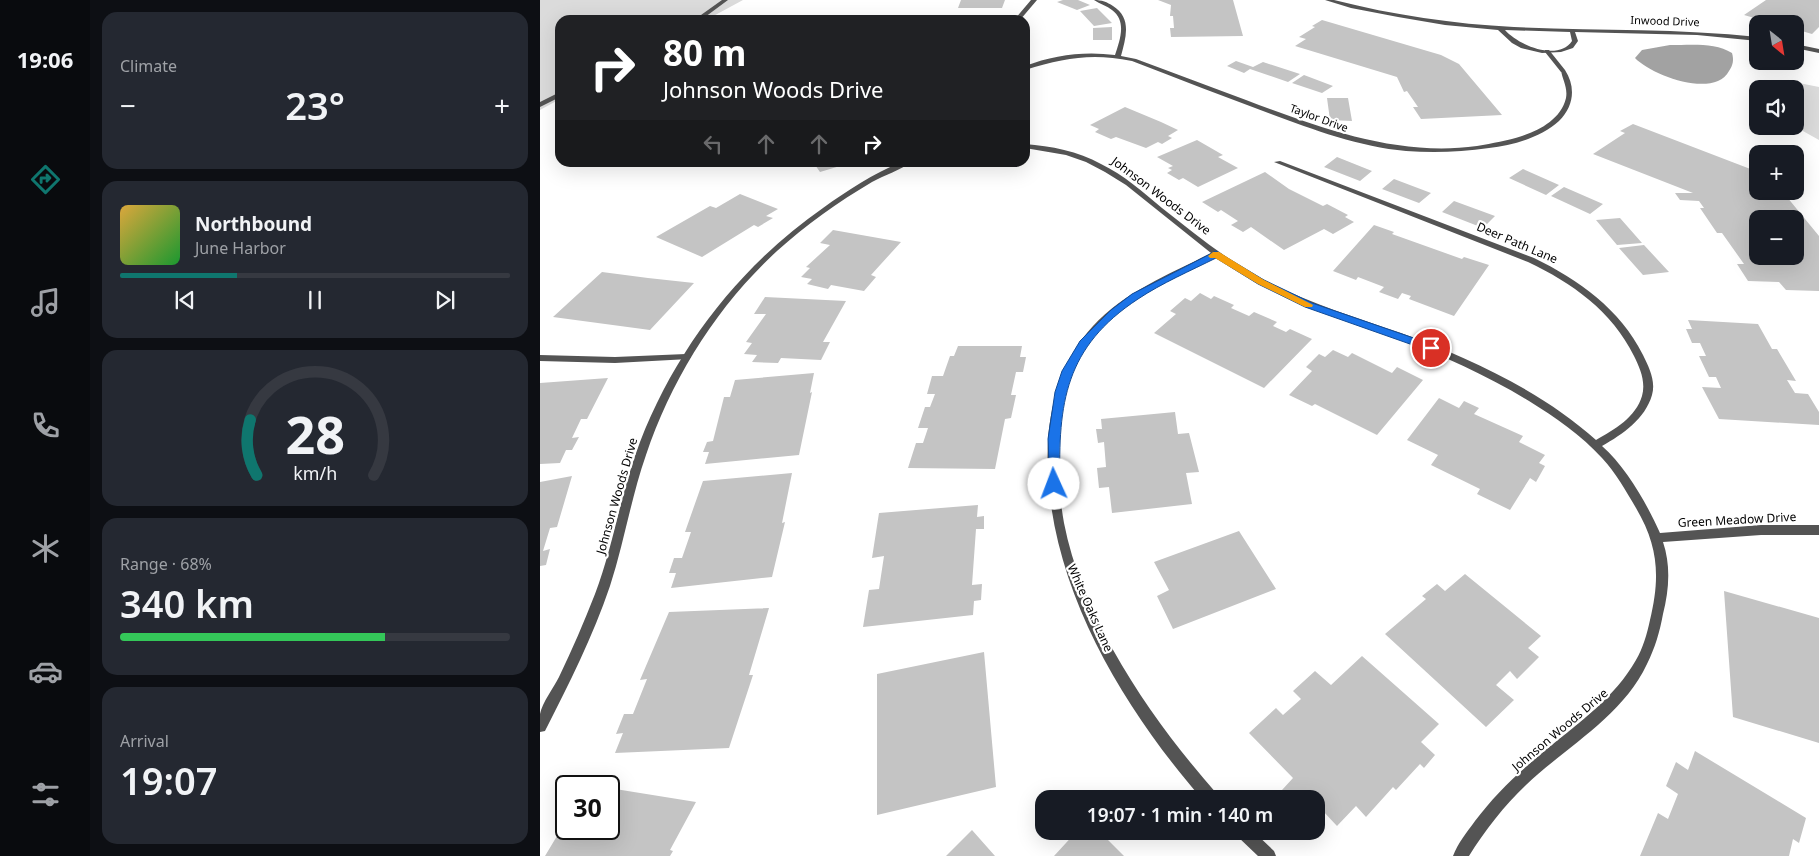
<!DOCTYPE html>
<meta charset="utf-8">
<style>
body{margin:0;font-family:"Noto Sans",sans-serif;background:#242831;color:#f1f3f6;height:100vh;display:flex;flex-direction:column;font-size:19px;white-space:nowrap}
*{box-sizing:border-box;margin:0}
p{font-size:16px;color:#9ea1a6}
.icon{flex:none;width:28px;height:28px;fill:none;stroke:currentColor;stroke-width:2;stroke-linecap:round;stroke-linejoin:round}
.map{position:relative;flex:1;overflow:hidden}
.drawer{display:flex;flex-direction:column;gap:12px;padding:12px;background:#0d0f14;width:450px}
.drawer>*{flex:none}
.hud{position:absolute;left:15px;top:15px;width:475px;height:152px;border-radius:15px;box-shadow:0 5px 20px #0002;background:#202124;color:#fff;overflow:hidden}
.needle{width:32px;rotate:150deg}
.fabs{position:absolute;left:1209px;top:15px;display:grid;gap:10px}
.fabs a{display:grid;place-items:center;width:55px;height:55px;border-radius:10px;background:#171b24;box-shadow:0 5px 20px #0002;font-size:25px}
.speed{position:absolute;left:15px;top:775px;display:flex;gap:10px;font-size:25px;font-weight:700;text-align:center}
.speed>*{display:grid;place-content:center;width:65px;height:65px;border-radius:50%;background:#171b24;box-shadow:0 5px 20px #0002;line-height:1}
.speed .limit{border:2px solid #111;border-radius:8px;background:#fff;color:#111}
.pin{position:absolute;display:grid;place-items:center;width:42px;height:42px;color:#fff;margin:-21px;border:2px solid #fff;border-radius:50%;box-shadow:0 1px 5px #0007}
.me{position:absolute;width:55px;margin:-28px;rotate:358deg;stroke-linejoin:round;filter:drop-shadow(0 0 4px #0008)}
.turn{display:flex;align-items:center;gap:18px;height:105px;padding:0 25px;font-size:22px}
.turn .icon{width:65px;height:65px;stroke-width:2.5}
.turn b{display:block;font-size:35px;line-height:42px}
.lanes{display:flex;align-items:center;height:48px;padding:0 25px;background:#0003;justify-content:center;gap:25px;direction:ltr}
.lanes .off{opacity:.35}
.big{font-size:38px;font-weight:600;line-height:1.1}
.drawer .tile{flex:1;display:flex;flex-direction:column;justify-content:center;gap:8px;min-width:0;padding:0 18px;border-radius:15px;background:#242831}
.drawer .dial{align-items:center;gap:0}
.dial svg{height:130px;overflow:visible;fill:none;stroke:#363941;stroke-width:7;stroke-linecap:round;text-anchor:middle}
.dial text{fill:#f1f3f6;stroke:none}
.song{display:flex;align-items:center;gap:15px}
.cover{width:60px;height:60px;border-radius:8px;background:linear-gradient(135deg,hsl(40 70% 55%),hsl(130 70% 35%))}
.played{height:5px;border-radius:2px;background:linear-gradient(90deg,#0f766e 30%,#363941 30%)}
.keys{display:flex;justify-content:space-around;direction:ltr}
.heat{display:flex;justify-content:space-between;align-items:center;font-size:28px;direction:ltr}
.charge{height:8px;border-radius:4px;background:linear-gradient(90deg,#34c759 68%,#363941 0)}
.trip{position:absolute;left:495px;top:790px;width:290px;height:50px;border-radius:15px;background:#171b24;box-shadow:0 5px 20px #0002;font-weight:600;line-height:50px;text-align:center}
main{display:flex;flex:1;min-height:0}
.tab-bar{display:flex;flex-direction:column;width:90px;justify-content:space-around;align-items:center;background:#090b0e;color:#9ea1a6}
.tab-bar .icon{width:35px;height:35px}
.tab-bar .on{color:#0f766e}
.tab-bar b{font-size:22px;color:#f1f3f6}
.map>svg:first-child{display:block}
</style>
<main>
<nav class="tab-bar">
<b>19:06</b>
<svg class="icon on" aria-label="directions" viewBox="0 0 24 24"><path d="M12 3l9 9-9 9-9-9zM9 14v-3h6M13 9l2 2-2 2"/></svg>
<svg class="icon" aria-label="music" viewBox="0 0 24 24"><path d="M9 18V5l10-2v13"/><circle cx="6" cy="18" r="3"/><circle cx="16" cy="16" r="3"/></svg>
<svg class="icon" aria-label="phone" viewBox="0 0 24 24"><path d="M5 4h4l2 5-3 2q2 4 5 5l2-3 5 2v4C11 20 4 13 5 4z"/></svg>
<svg class="icon" aria-label="climate" viewBox="0 0 24 24"><path d="M12 3v18M4 7l16 10M4 17L20 7"/></svg>
<svg class="icon" aria-label="car" viewBox="0 0 24 24"><path d="M5 17H2v-5l4-1 3-4h7l3 4 3 1v5h-3M9 17h6M6 11h13"/><circle cx="7" cy="17" r="2"/><circle cx="17" cy="17" r="2"/></svg>
<svg class="icon" aria-label="filters" viewBox="0 0 24 24"><path d="M4 7h16M4 17h16"/><circle cx="9" cy="7" r="2"/><circle cx="15" cy="17" r="2"/></svg>
</nav>
<section class="drawer">
<div class="tile"><p>Climate</p>
<div class="heat"><a>−</a><b class="big">23°</b><a>+</a></div>
</div>
<div class="tile">
<div class="song"><i class="cover"></i><div><b>Northbound</b><p>June Harbor</p></div></div>
<div class="played"></div>
<div class="keys"><svg class="icon" aria-label="previous" viewBox="0 0 24 24"><path d="M18 5L8 12l10 7zM5 5v14"/></svg><svg class="icon" aria-label="pause" viewBox="0 0 24 24"><path d="M8 5v14M16 5v14"/></svg><svg class="icon" aria-label="next" viewBox="0 0 24 24"><path d="M6 5l10 7-10 7zM19 5v14"/></svg></div>
</div>
<div class="tile dial"><svg viewBox="0 0 100 80">
<path d="M14 69A42 42 0 1 1 86 69"/>
<path d="M14 69A42 42 0 0 1 10 35" stroke="#0f766e"/>
<text x="50" y="56" font-size="32" font-weight="700">28</text>
<text x="50" y="72" font-size="11">km/h</text>
</svg></div>
<div class="tile"><p>Range · 68%</p><b class="big">340 km</b><div class="charge"></div></div>
<div class="tile"><p>Arrival</p><b class="big">19:07</b></div>
</section>
<div class="map">
<svg width="1279" height="856" viewBox="0 0 1279 856">
<rect width="100%" height="100%" fill="#fff"/>
<path fill="#dbdbdb" d="M0 0H203L166 20H20V99L0 110Z
M1259 83 1279 87V140L1254 126 1255 89H1235L1247 84Z"/>
<path fill="#a2a2a2" d="M1130 45C1150 45 1175 42 1192 53 1194 60 1193 65 1189 71 1174 99 1111 75 1095 58L1102 50Z"/>
<path fill="#c4c4c4" fill-rule="evenodd" d="M421 0H465L462 8H418Z
M523 0H538L550 5 537 10 517 2Z
M618 0H693L703 36 631 37 630 28H634L633 16H630L631 5Z
M1226 0H1279V27L1272 34 1255 29V24H1235L1204 15Z
M557 8 572 23 554 26 540 11Z
M201 15 247 18 244 20H194Z
M782 20 901 55 919 64 962 115 881 119 873 107H878L867 91 864 92 857 77 755 46 766 39 759 37 775 27 772 26Z
M572 27V40H553V28Z
M696 61 713 67 723 62 760 74 748 82 710 69 704 73 687 66Z
M764 75 793 86 782 93 752 83Z
M787 98H808L812 121 790 120Z
M585 107 621 122 638 130 628 136 632 138 622 144 618 142 606 148 576 137 571 139 555 132 559 129 550 125Z
M1093 124 1213 170 1218 173V191H1242L1279 236V291L1246 290 1239 282 1208 281 1197 264H1204L1182 233H1177L1160 208H1164L1159 201 1140 200 1135 193H1153L1053 154 1085 133 1080 131ZM1218 219H1255V256H1218Z
M657 140 683 155 678 157 698 168 658 187 643 178 639 180 627 173 632 170 628 168 633 166 617 157Z
M797 157 832 171 820 181 784 167Z
M273 162H310V163L280 172Z
M983 169 1019 185 1006 195 969 178Z
M725 172 749 189 783 206 787 204 808 215 805 217 814 222 793 234 784 229 744 250 711 227 703 232 691 225 698 221 681 210 678 212 662 202Z
M854 179 891 193 879 203 842 189Z
M1024 187 1063 204 1050 214 1011 196Z
M200 194 238 209 226 216 233 218 218 227 214 225 162 257 116 237 170 206 176 208Z
M914 201 955 216 943 228 902 212Z
M1080 218 1102 243 1077 245 1056 220Z
M834 225 854 232 852 234 922 259 924 257 949 265 914 316 869 299 871 296 862 293 858 299 839 292 844 287 818 277 816 280 793 271Z
M293 230 361 242 331 275 336 277 324 291 291 285 288 289 267 284 272 279 261 277 270 268 266 267 290 245 280 243Z
M1104 245 1129 272 1103 275 1079 248Z
M62 272 108 278 154 283 110 330 13 317Z
M660 293 671 299 674 296 694 305 691 308 709 316 714 312 737 322 733 326 746 332 750 329 772 339 724 388 614 333 636 314 630 311 645 298 651 301Z
M225 297 306 301 283 342H290L281 360 241 358 238 363 212 362 217 355 204 354 212 343 206 342 226 314H214Z
M1148 320 1218 324 1232 349H1237L1256 381 1247 380 1255 393 1268 394 1279 412V425L1179 419 1162 387 1181 388 1176 377H1169L1159 356H1166L1160 343H1152L1146 329H1152Z
M418 346H482L480 357H486L483 372H476L471 395H476L471 418 465 419 455 469 368 468 376 443H383L388 428H378L385 407H390L395 394H387L392 376H403L410 356H414Z
M793 350 808 357 812 353 852 373 857 367 883 380 837 435 775 404 772 406 749 395 772 371 766 367 779 354 785 357Z
M274 373 270 393 272 392 259 455 165 464 169 452H163L167 442 173 441 184 397H190L195 380Z
M68 378 47 419H41L32 438 39 437 32 450H26L20 463 0 464V383Z
M899 398 919 408 924 401 939 408 934 414 983 436 979 442 1005 455 999 463 1005 466 996 482 990 478 970 510 937 494 940 489 891 465 898 455 867 440Z
M635 412 638 434 649 433 659 472 646 473 652 504 572 513 569 487 559 488 557 468 566 467 564 442 558 443 556 429H562L561 419Z
M252 473 242 523 245 522 232 577 131 588 136 573H129L134 558H142L151 532H145L163 481Z
M32 476 17 527 10 528 3 551 10 549 6 565 0 566V482Z
M438 505 437 517 444 516V529H436L432 585 442 584 441 600 434 601 433 615 323 627 329 590 339 589 344 556 332 558 339 513Z
M699 531 736 589 633 629 617 596 629 590 614 562Z
M925 574 1001 636 988 648 999 657 977 679 970 671 956 685 974 700 946 727 845 634 886 599 882 596 897 584 905 591Z
M1184 591 1279 618V743L1193 717Z
M229 608 209 675H213L189 748 75 753 83 733 76 734 84 714H93L107 679 100 680 129 612Z
M444 652 456 787 337 815V674Z
M822 656 899 724 881 742 895 755 884 768 880 764 856 790 853 787 826 817 816 806 797 826 782 810 776 817V799H751L742 790 753 778 709 733 736 708 743 715 761 699 753 691 775 671 791 685Z
M1155 751 1266 818 1259 843 1253 839 1249 856H1100L1118 813 1128 819 1138 794 1126 786 1136 762 1148 770Z
M69 788 156 802 130 850 133 851 130 856H5L26 821V829H69Z
M432 830 455 856H406Z
M537 831H559L584 856H514Z"/>
<g fill="none" stroke-linecap="round" stroke-linejoin="round">
<path fill="#545454" fill-rule="evenodd" d="M1005 50H1009L1025 70V72H1021L1005 52Z
M146 354 151 357 149 359 75 363 0 361V355L75 357Z"/>
<path fill="#545454" fill-rule="evenodd" d="M182 0H188L161 20H154Z
M491 0H497L480 20H474Z
M554 0C562 0 567 2 573 6 592 18 586 37 581 56L596 59C633 73 669 86 706 100 780 128 857 157 937 146 953 143 967 141 982 136 1000 130 1021 119 1026 98 1028 87 1022 79 1021 70H1025C1036 87 1034 106 1019 121 1000 138 973 145 949 148 921 152 894 153 866 151 820 147 774 130 731 114 685 97 639 79 592 61 551 53 525 58 485 70V66C514 55 544 51 575 55 580 40 587 21 572 10 567 6 560 4 554 0Z
M785 0H794C853 15 914 24 974 27 1056 31 1136 28 1218 37V41L1157 35 1035 32 1038 41 1033 48 1021 52 1002 53 981 48 972 43 958 30 905 25 858 17 811 8ZM965 30 1030 32 1032 41C1018 62 978 45 965 30Z
M1255 44 1279 49V53L1255 48Z
M20 92V97L0 107V102Z
M485 144C511 146 538 151 561 164 584 175 603 192 622 208 650 230 677 252 708 271 756 299 809 315 861 333 928 357 1003 392 1056 440 1074 430 1096 417 1102 396 1106 382 1100 368 1094 356 1072 311 1032 283 988 262L734 162 740 161 994 258C1039 280 1080 309 1103 355 1109 367 1116 381 1112 395 1105 419 1083 434 1062 446 1086 467 1107 504 1120 533L1221 525H1279V535H1221L1123 542C1131 566 1129 590 1123 614 1120 631 1115 648 1107 664 1082 717 1027 746 986 785 964 806 945 830 929 856H913C918 843 927 832 935 821 956 793 981 770 1008 748 1040 722 1075 697 1096 660 1103 648 1107 634 1110 620 1120 578 1119 547 1096 508 1086 491 1076 473 1062 458 1042 436 1015 417 989 401 948 376 904 356 859 339 792 314 736 298 676 257 636 278 589 296 558 331 528 365 518 411 518 455 518 478 520 500 524 523 543 621 612 720 677 794L679 799H662C578 702 501 573 508 440 511 399 524 357 553 326 584 292 630 274 671 253L586 185 565 172 546 162 526 155 485 148Z
M361 162H372C360 170 345 175 332 182 298 202 266 225 237 251 177 306 132 378 106 455 91 498 84 543 70 586 53 636 29 684 5 731L0 732C0 727 0 719 0 714 2 703 14 687 19 677 32 650 44 622 55 594 74 544 81 491 100 442 137 347 200 266 283 208 308 190 333 174 361 162Z
M695 831H713L734 851 736 856H718L697 836Z"/>
</g>
<path fill="#1a73e8" stroke="#114b97" d="M676 251 724 280 772 303 894 345 896 348 891 351 887 350 765 307 718 284 676 258C650 271 622 283 598 299 525 347 518 403 520 484L518 487H510L508 439 515 392 522 371 540 341 571 310 592 294Z"/>
<path fill="#f59e0b" d="M673 252H679L724 280 773 305 772 307H765L718 284 675 258H670L668 256Z"/>
<g text-anchor="middle" stroke-width="4.5" stroke-linejoin="round" paint-order="stroke">
<g font-size="11" fill="#000" stroke="#fff">
<text transform="translate(1125 21) rotate(2)" y="4">Inwood Drive</text>
<text transform="translate(779 118) rotate(20)" y="4">Taylor Drive</text>
</g>
<g font-size="12" fill="#000" stroke="#fff">
<text transform="translate(621 196) rotate(37)" y="4">Johnson Woods Drive</text>
<text transform="translate(977 243) rotate(23)" y="4">Deer Path Lane</text>
<text transform="translate(77 496) rotate(-74)" y="4">Johnson Woods Drive</text>
<text transform="translate(1197 520) rotate(-3)" y="4">Green Meadow Drive</text>
<text transform="translate(550 608) rotate(66)" y="4">White Oaks Lane</text>
<text transform="translate(1020 730) rotate(-40)" y="4">Johnson Woods Drive</text>
</g>
</g>
</svg>
<div class="fabs">
<a><svg class="needle" viewBox="-14 -14 28 28"><path d="M0-13l5 13h-10z" fill="#e53935"/><path d="M0 13l5-13h-10z" fill="#9ea1a6"/></svg></a>
<a><svg class="icon" aria-label="sound" viewBox="0 0 24 24"><path d="M4 9h4l5-4v14l-5-4H4zM17 9q2 3 0 6"/></svg></a>
<a>+</a>
<a>−</a>
</div>
<div class="speed"><div class="limit">30</div></div>
<div class="pin" style="left:891px;top:348px;background:#d93025"><svg class="icon" aria-label="arrive" viewBox="0 0 24 24"><path d="M6 21V4h12l-3 4 3 4H6"/></svg></div>
<svg class="me" style="left:514px;top:484px" viewBox="-20 -20 40 40"><circle r="19" fill="#fff"/><path d="M0-13L10 11 0 6-10 11z" fill="#1a73e8"/></svg>
<div class="trip">19:07 · 1 min · 140 m</div>
<div class="hud">
<div class="turn"><svg class="icon" aria-label="right" viewBox="0 0 24 24"><path d="M7 20v-9h11M14 6l5 5-5 5"/></svg><div><b>80 m</b>Johnson Woods Drive</div></div>
<div class="lanes"><svg class="icon off" aria-label="left" viewBox="0 0 24 24"><path d="M17 20v-9H6M10 6l-5 5 5 5"/></svg><svg class="icon off" aria-label="ahead" viewBox="0 0 24 24"><path d="M12 20V5M6 11l6-6 6 6"/></svg><svg class="icon off" aria-label="ahead" viewBox="0 0 24 24"><path d="M12 20V5M6 11l6-6 6 6"/></svg><svg class="icon" aria-label="right" viewBox="0 0 24 24"><path d="M7 20v-9h11M14 6l5 5-5 5"/></svg></div>
</div>
</div>
</main>
